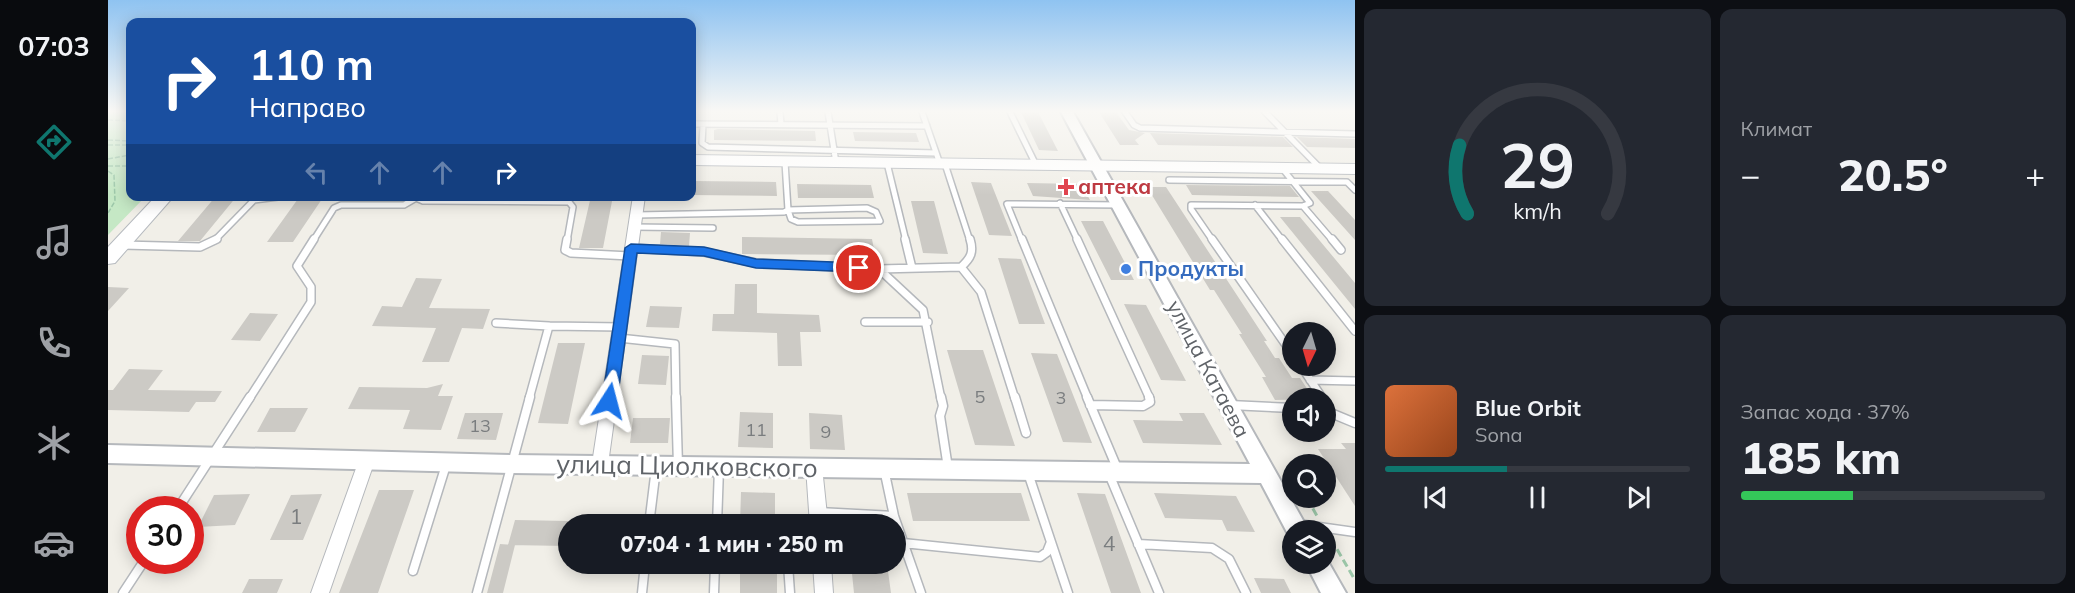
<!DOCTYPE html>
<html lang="ru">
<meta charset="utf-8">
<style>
body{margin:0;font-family:Mulish,sans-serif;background:#242831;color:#f1f3f6;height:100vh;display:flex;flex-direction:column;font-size:22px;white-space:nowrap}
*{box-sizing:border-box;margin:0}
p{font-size:20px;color:#9ea1a6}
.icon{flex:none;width:33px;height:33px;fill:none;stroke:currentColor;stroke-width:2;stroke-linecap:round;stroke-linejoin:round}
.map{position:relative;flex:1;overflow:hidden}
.panel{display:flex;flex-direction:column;gap:9px;padding:9px;background:#0d0f14;width:720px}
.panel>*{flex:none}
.hud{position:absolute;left:18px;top:18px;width:570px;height:183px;border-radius:12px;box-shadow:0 3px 15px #0003;background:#1a4fa0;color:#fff;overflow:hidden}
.needle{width:39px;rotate:185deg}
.controls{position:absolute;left:1174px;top:322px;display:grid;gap:12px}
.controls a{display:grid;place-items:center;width:54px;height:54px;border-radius:50%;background:#171b24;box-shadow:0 3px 15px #0003;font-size:30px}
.speed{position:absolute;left:18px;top:496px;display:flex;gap:12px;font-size:30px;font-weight:700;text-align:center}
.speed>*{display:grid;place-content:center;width:78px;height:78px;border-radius:50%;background:#171b24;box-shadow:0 3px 15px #0003;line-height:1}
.speed .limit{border:9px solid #d22;background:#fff;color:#111}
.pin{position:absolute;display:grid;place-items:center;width:51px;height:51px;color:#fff;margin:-26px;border:3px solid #fff;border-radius:50%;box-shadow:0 2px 6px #0007}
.me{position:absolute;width:66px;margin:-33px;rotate:9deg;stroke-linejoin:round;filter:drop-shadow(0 0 4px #0008)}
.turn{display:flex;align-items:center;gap:21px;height:126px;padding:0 24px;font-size:27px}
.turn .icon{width:78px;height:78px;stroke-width:2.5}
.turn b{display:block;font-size:42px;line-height:51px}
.lanes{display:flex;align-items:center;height:57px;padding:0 24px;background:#0003;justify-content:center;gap:30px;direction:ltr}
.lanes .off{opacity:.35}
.big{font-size:45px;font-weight:800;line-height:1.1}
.panel .card{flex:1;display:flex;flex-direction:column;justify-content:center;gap:9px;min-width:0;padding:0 21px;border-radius:12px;background:#242831}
.panel .dial{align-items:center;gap:0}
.dial svg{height:156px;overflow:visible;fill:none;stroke:#363941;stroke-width:7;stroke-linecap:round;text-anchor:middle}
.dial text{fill:#f1f3f6;stroke:none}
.song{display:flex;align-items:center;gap:18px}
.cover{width:72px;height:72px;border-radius:9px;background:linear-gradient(135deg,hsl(20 70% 55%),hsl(20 70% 35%))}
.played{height:6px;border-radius:3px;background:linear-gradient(90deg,#0f766e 40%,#363941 40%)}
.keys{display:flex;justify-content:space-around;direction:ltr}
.heat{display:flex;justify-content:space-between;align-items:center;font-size:33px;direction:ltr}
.charge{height:9px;border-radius:4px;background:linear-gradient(90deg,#34c759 37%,#363941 0)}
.panel .tiles{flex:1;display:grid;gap:9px;grid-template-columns:repeat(2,1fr)}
.trip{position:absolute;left:450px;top:514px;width:348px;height:60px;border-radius:30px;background:#171b24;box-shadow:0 3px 15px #0003;font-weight:800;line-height:60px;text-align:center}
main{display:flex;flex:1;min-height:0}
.tabs{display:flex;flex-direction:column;width:108px;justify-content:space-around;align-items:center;background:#090b0e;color:#9ea1a6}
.tabs .icon{width:42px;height:42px}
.tabs .on{color:#0f766e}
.tabs b{font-size:27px;color:#f1f3f6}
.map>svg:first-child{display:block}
</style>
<main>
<nav class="tabs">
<b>07:03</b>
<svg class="icon on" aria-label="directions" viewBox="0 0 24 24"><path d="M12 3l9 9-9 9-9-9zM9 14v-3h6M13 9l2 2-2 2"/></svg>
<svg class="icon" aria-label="music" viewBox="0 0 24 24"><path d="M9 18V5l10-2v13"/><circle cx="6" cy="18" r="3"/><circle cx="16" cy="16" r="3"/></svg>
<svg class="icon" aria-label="phone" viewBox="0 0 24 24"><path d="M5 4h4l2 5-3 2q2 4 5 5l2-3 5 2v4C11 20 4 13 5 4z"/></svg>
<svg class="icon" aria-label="climate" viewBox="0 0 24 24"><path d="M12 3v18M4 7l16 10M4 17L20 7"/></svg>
<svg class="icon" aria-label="car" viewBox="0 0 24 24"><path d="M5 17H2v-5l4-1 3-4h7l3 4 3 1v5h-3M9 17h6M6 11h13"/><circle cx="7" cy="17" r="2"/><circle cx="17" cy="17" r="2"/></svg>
</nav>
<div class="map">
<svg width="1247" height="593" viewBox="0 0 1247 593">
<rect width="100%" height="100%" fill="#f1efe8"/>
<path fill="#c5e8c5" d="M0 112H22V196L37 197 0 235Z"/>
<path fill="#cccac5" d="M913 112H930L950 151 931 150Z
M991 112H1008L1021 130 1037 133 1027 140 1031 145H1012Z
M610 129 707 131 708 141 606 140V130Z
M745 132 808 133 811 142 747 141Z
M1042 133 1175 137 1185 147 1050 145Z
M1189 137 1247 139V148L1199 147Z
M584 181 668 182 669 196 584 195Z
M863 182 883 183 904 236 881 235Z
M919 183 973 184 982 200 925 196Z
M689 184 763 185 766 198H690Z
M1078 185 1182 186 1191 197 1084 195Z
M1039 187H1058L1159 341H1156L1167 358H1171L1184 378H1192L1206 399 1167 400 1154 377H1158L1131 334H1134L1106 290H1102Z
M1203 191H1220L1247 220V240Z
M108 196H129L92 241H70Z
M192 196H216L185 242H159Z
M483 196H505L495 248H471Z
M803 201H826L840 254 815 253Z
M1172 217H1192L1247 283V309Z
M973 221H995L1026 280H1003Z
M553 232 582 233 581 246 552 244Z
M634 237 764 239 767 255 634 254Z
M890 258 913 259 937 324H911Z
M308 278 334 279 321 308 382 309 375 329 354 328 341 362H314L328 328 264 326 274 306 294 307Z
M627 284H649V313L711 315 713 332H692L694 366H670L669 333 604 331 605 314H626Z
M0 287 21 288 0 311Z
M1016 304 1038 305 1078 381 1053 380Z
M542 306 574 307 571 328 538 327Z
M142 313 170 314 152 341 123 340Z
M450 343H477L460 424 430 423Z
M839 350H875L907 446 867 445Z
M923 353 949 354 984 443 955 442Z
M534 355 561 356 558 385 530 384Z
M21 369 55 370 40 390 114 391 107 402H88L81 412 0 410V390H5Z
M335 384 330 396H345L333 430 295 429 302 410 240 409 251 387 319 388Z
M162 408H200L187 432H149Z
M632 412 665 413V448L630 447Z
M357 413H395L388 440 349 439Z
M701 413 734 415 737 450 702 449Z
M1071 413H1096L1114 445 1035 443 1025 420 1075 421Z
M525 418H562L560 443H522Z
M1233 443H1247V506L1210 449H1238Z
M271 490H306L270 593H231Z
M633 492 667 493V525H632Z
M799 493H913L922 521H805Z
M969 493 997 494 1033 593H1003Z
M1046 493 1128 496 1147 532 1119 531 1114 520 1057 518Z
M142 494 127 525 90 527 106 495Z
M214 494 195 540H162L183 495Z
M407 520 460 521V546L400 545Z
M392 544 407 545 395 593H379Z
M632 564H669V593H632Z
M743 564H779L783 593H746Z
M1146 578 1176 579 1183 593H1153Z
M141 579H175L169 593H134Z"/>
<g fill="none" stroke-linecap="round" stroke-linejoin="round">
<g stroke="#b5b8bc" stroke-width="8">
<path id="service-far2" d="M672 112 673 124
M720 112 728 163
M814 112 832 164
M902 112 928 165
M1017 112 1026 125 1032 128 1247 134
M1157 112 1213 169
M584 124 819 126
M595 125 594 143 600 147 828 153
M779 163 798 241
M837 164 862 241
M1061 180 1239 182 1247 190
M309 196 308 198 315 201 461 202 465 207 459 241
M952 203 970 241
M1147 205 1175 241
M1195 206 1225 241
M759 208 768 212 772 221 690 222 683 219 680 210Z
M528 215 676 212 680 210 677 162
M526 227 605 228
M106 241 146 200 178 196
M205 241 226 208 233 205H296L308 198
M914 241 899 204 1012 205
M1105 241 1083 209V205L1195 206 1202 203 1174 168"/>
</g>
<g stroke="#b5b8bc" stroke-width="10">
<path id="service-far1" d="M459 239 457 250 463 253 522 256
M797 239 804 268
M914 239 980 399
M969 239 1042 399
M1104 239 1185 355
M1174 239 1247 331
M1224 239 1233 250
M15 245 92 247 109 239
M523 248 596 252 648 263 771 269 853 267C863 258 866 252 862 239
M853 267 873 292 907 399
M771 269 815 310 833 399
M757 322H820
M388 323 441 326
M511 338 567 344 568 399
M1193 366 1215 399
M1202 380 1247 381
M141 399 203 302V287L189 266 206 239
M421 399 441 326 513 327"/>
</g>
<g stroke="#b5b8bc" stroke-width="11">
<path id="service" d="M568 397 570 466
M833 397 835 406 832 416 840 468
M907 397 918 433
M979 397 1009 468
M982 405 1035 406 1042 402 1041 397
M1122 405 1185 408
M1218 411 1247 423
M776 469 786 516 813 593
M1001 474 1051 593
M69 510 142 397
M711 512 786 516
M1190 524 1247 532
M541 525 548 468
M609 525 611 468
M943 542 960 593
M795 543 932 557 939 552 943 542 920 473
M1030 544 1104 548 1121 559 1138 593
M680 564 682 593
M305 571 338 465
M15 593 36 561
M369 593 422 397
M534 593 537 564
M606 593 607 564"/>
</g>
<g stroke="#b5b8bc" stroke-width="2">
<path id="minor" d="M525 196H537L500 464 498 469 492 471 486 469 484 464Z
M259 453 265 455 267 460 221 593H203L251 460 253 455Z
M706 459 712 462 714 467 720 525H702L698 467 700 462Z
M705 564H723L725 593H707Z"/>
</g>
<g stroke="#b5b8bc" stroke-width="4">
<path id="tertiary" d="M953 112H965L1201 531H1185V540L1182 538 1153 483 404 473 0 463V445L404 455 1142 464Z
M1218 558 1238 593H1213L1198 564H1218Z"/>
</g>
<g stroke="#b6babf" stroke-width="2">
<path id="secondary" d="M584 155 1247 164V174L584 165Z
M48 196H66L7 263 0 264V247Z"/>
</g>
<path stroke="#9cc7a9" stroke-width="1.5" stroke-dasharray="5 2" stroke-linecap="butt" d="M0 120 22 121
M0 140 22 141
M0 145H22
M0 159 22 155
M0 166H22
M0 171 6 175 7 201 0 213"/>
<path stroke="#9cc7a9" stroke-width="3" stroke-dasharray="8 4" stroke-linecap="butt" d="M1199 498 1209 516
M1223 539 1247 580"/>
<use href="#service-far2" stroke="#fff" stroke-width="5"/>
<use href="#service-far1" stroke="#fff" stroke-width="7"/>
<use href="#service" stroke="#fff" stroke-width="8"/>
<use href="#minor" fill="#fff" fill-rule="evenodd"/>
<use href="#tertiary" fill="#fff" fill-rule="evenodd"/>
<use href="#secondary" fill="#fff" fill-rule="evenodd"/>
</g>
<linearGradient id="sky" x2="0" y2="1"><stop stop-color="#8fc3f1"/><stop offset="0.57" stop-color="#f9f8f5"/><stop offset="1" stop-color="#f9f8f5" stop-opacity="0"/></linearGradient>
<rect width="1247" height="195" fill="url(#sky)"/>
<path fill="#1a73e8" stroke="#114b97" stroke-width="1.5" d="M523 244 596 247 648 259 751 263 757 268 751 272 648 268 596 256 529 253 509 401 501 407 494 401 517 248Z"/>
<path fill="#e0444e" stroke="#fff" stroke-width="2" d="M955 178h6v6h6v6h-6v6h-6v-6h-6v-6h6z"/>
<circle fill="#3f7fe0" stroke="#fff" stroke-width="2" cx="1018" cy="269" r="6"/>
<g text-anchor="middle" stroke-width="6" stroke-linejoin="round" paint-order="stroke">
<g font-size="18" fill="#7a7d7f">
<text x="872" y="403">5</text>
<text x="953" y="404">3</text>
<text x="372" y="432">13</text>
<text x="648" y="436">11</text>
<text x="718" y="438">9</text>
</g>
<g font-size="21" font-weight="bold" fill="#be3a42" stroke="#fff" text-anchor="start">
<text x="970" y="194">аптека</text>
</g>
<g font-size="21" font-weight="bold" fill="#366cbe" stroke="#fff" text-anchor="start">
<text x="1030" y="276">Продукты</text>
</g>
<g font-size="21" fill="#5f6368" stroke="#fff">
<text transform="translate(1100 369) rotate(62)" y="7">улица Катаева</text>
</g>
<g font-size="21" fill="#7a7d7f">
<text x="188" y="524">1</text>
<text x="1001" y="551">4</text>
</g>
<g font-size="26" fill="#5f6368" stroke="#fff">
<text transform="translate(579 466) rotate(1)" y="9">улица Циолковского</text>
</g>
</g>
</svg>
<div class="controls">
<a><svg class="needle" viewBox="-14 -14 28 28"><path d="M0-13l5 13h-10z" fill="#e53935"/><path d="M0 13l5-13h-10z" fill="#9ea1a6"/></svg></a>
<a><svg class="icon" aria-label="sound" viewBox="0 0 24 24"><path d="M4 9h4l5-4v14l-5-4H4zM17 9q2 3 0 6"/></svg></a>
<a><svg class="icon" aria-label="search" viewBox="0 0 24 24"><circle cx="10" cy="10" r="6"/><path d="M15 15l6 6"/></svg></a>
<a><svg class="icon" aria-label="layers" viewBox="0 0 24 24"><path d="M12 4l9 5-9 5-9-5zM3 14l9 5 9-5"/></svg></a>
</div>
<div class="speed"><div class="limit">30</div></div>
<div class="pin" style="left:751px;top:268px;background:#d93025"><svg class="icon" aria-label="arrive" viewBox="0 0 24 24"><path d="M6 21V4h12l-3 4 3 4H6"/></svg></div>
<svg class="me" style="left:501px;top:401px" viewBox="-20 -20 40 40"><path d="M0-17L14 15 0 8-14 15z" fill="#1a73e8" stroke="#fff" stroke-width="4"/></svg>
<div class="trip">07:04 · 1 мин · 250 m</div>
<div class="hud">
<div class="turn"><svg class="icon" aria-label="right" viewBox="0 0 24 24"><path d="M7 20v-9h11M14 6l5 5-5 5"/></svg><div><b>110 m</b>Направо</div></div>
<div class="lanes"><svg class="icon off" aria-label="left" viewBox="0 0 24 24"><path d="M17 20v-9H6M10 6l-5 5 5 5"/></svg><svg class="icon off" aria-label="ahead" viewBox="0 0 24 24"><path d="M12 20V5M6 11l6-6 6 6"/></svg><svg class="icon off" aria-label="ahead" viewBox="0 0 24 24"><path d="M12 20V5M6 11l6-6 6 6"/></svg><svg class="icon" aria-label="right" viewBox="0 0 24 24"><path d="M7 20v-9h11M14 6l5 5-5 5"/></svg></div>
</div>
</div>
<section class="panel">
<div class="tiles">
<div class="card dial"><svg viewBox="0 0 100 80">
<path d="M14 69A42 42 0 1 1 86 69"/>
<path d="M14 69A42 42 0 0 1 10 34" stroke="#0f766e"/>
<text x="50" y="56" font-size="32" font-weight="700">29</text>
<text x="50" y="72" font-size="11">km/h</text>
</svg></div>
<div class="card"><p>Климат</p>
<div class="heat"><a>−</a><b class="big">20.5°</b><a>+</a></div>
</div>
<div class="card">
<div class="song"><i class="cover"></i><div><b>Blue Orbit</b><p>Sona</p></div></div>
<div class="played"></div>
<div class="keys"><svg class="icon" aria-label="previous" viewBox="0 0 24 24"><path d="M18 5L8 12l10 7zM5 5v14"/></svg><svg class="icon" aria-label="pause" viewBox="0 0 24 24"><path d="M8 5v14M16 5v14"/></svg><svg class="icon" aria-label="next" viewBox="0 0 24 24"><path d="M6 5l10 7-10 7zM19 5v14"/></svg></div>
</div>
<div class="card"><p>Запас хода · 37%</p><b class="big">185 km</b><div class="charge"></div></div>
</div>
</section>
</main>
